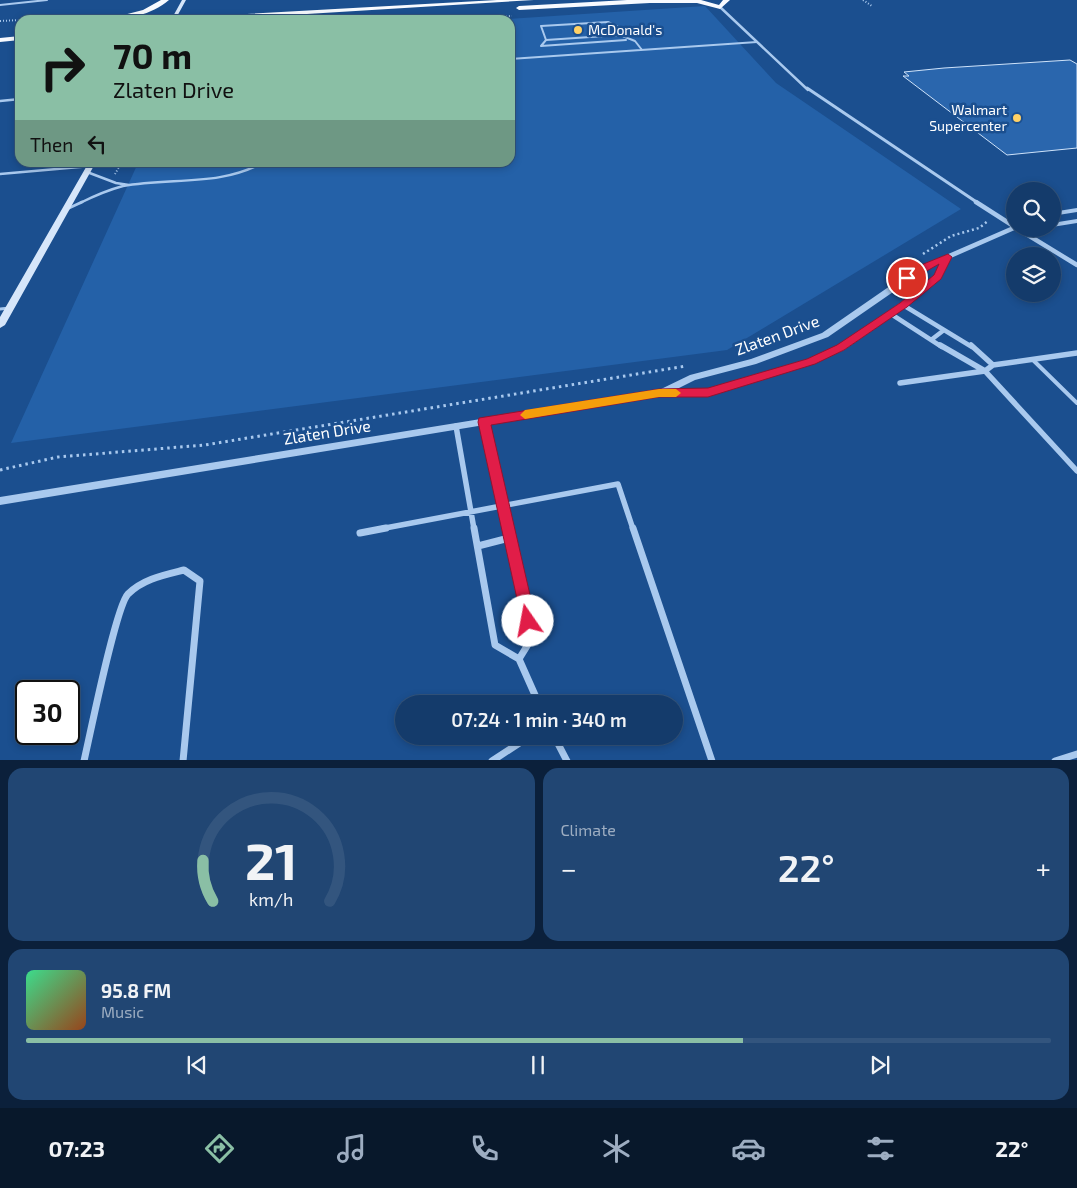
<!DOCTYPE html>
<meta charset="utf-8">
<style>
body{margin:0;font-family:"Exo 2",sans-serif;background:#214673;color:#f1f3f6;height:100vh;display:flex;flex-direction:column;font-size:19px;white-space:nowrap}
*{box-sizing:border-box;margin:0}
p{font-size:16px;color:#9dadc1}
.icon{flex:none;width:28px;height:28px;fill:none;stroke:currentColor;stroke-width:2;stroke-linecap:round;stroke-linejoin:round}
.map{position:relative;height:760px;overflow:hidden}
.details{display:flex;flex-direction:column;gap:8px;padding:8px;background:#0b203b;flex:1}
.details>*{flex:none}
.top-card{position:absolute;left:15px;top:15px;width:500px;height:152px;border-radius:15px;box-shadow:0 2px 8px #0003,0 0 0 1px #33557e;background:#8abfa5;color:#111;overflow:hidden}
.controls{position:absolute;left:1006px;top:182px;display:grid;gap:10px}
.controls a{display:grid;place-items:center;width:55px;height:55px;border-radius:50%;background:#143b6b;box-shadow:0 2px 8px #0003,0 0 0 1px #33557e;font-size:25px}
.speed{position:absolute;left:15px;top:680px;display:flex;gap:10px;font-size:25px;font-weight:700;text-align:center}
.speed>*{display:grid;place-content:center;width:65px;height:65px;border-radius:50%;background:#143b6b;box-shadow:0 2px 8px #0003,0 0 0 1px #33557e;line-height:1}
.speed .limit{border:2px solid #111;border-radius:8px;background:#fff;color:#111}
.pin{position:absolute;display:grid;place-items:center;width:42px;height:42px;color:#fff;margin:-21px;border:2px solid #fff;border-radius:50%;box-shadow:0 1px 5px #0007}
.me{position:absolute;width:55px;margin:-28px;rotate:348deg;stroke-linejoin:round;filter:drop-shadow(0 0 4px #0008)}
.turn{display:flex;align-items:center;gap:18px;height:105px;padding:0 15px;font-size:22px}
.turn .icon{width:65px;height:65px;stroke-width:2.5}
.turn b{display:block;font-size:35px;line-height:42px}
.then{display:flex;align-items:center;height:48px;padding:0 15px;background:#0003;gap:10px;font-size:19px}
.big{font-size:38px;font-weight:600;line-height:1.1}
.details .card{flex:1;display:flex;flex-direction:column;justify-content:center;gap:8px;min-width:0;padding:0 18px;border-radius:15px;background:#214673}
.details .dial{align-items:center;gap:0}
.dial svg{height:130px;overflow:visible;fill:none;stroke:#33557e;stroke-width:7;stroke-linecap:round;text-anchor:middle}
.dial text{fill:#f1f3f6;stroke:none}
.song{display:flex;align-items:center;gap:15px}
.cover{width:60px;height:60px;border-radius:8px;background:linear-gradient(135deg,hsl(150 70% 55%),hsl(20 70% 35%))}
.played{height:5px;border-radius:2px;background:linear-gradient(90deg,#8abfa5 70%,#33557e 70%)}
.keys{display:flex;justify-content:space-around;direction:ltr}
.heat{display:flex;justify-content:space-between;align-items:center;font-size:28px;direction:ltr}
.details .tiles{flex:1;display:grid;gap:8px;grid-template-columns:1fr 1fr}
.card:last-child{grid-column:span 2}
.trip{position:absolute;left:395px;top:695px;width:288px;height:50px;border-radius:25px;background:#143b6b;box-shadow:0 2px 8px #0003,0 0 0 1px #33557e;font-weight:600;line-height:50px;text-align:center}
.tab-bar{display:flex;height:80px;justify-content:space-around;align-items:center;background:#08182b;color:#9dadc1}
.tab-bar .icon{width:35px;height:35px}
.tab-bar .active{color:#8abfa5}
.tab-bar b{font-size:22px;color:#f1f3f6}
.map>svg:first-child{display:block}
</style>
<div class="map">
<svg width="1077" height="761" viewBox="0 0 1077 761">
<rect width="100%" height="100%" fill="#1b4f8f"/>
<path fill="#2461a8" d="M705 6 776 83 961 209 727 350 11 443 138 163 510 162V20H494Z"/>
<path fill="#2a66ad" stroke="#cfe3fa" d="M1070 60 1077 64V148L1007 155 903 76H909L904 72 944 68Z"/>
<g fill="none" stroke-linecap="round" stroke-linejoin="round">
<path stroke="#a9c9ee" stroke-width="2" stroke-dasharray="1 2" stroke-linecap="butt" d="M863 0 872 6
M24 20 99 15
M443 20 512 16
M0 21 20 20
M115 174 122 162"/>
<path stroke="#a9c9ee" stroke-width="2.5" stroke-dasharray="2 3" stroke-linecap="butt" d="M923 254 951 236 979 228 988 221"/>
<path stroke="#a9c9ee" stroke-width="3" stroke-dasharray="2.5 4" stroke-linecap="butt" d="M0 470 58 457 205 445 686 366"/>
<path stroke="#a9c9ee" stroke-width="2" d="M0 5 47 0
M546 40 541 26 608 22 618 27 620 35
M541 46 546 40 620 35 635 41 642 50
M541 46 626 40
M510 59 757 42"/>
<path stroke="#a9c9ee" stroke-width="2.5" d="M0 101 20 99
M87 172 116 183 129 185
M0 174 91 166
M80 203C94 196 108 190 123 186 171 177 220 187 264 162"/>
<path stroke="#a9c9ee" stroke-width="3" d="M67 209 82 202
M0 309 10 308"/>
<path stroke="#a9c9ee" stroke-width="4" d="M1034 361 1077 403"/>
<path stroke="#a9c9ee" stroke-width="2.5" d="M720 7 808 90"/>
<path stroke="#a9c9ee" stroke-width="3" d="M807 88 978 203"/>
<path stroke="#a9c9ee" stroke-width="4.5" d="M976 202 1015 227
M1018 229 1077 265
M903 305 972 347
M891 314 942 347
M931 340 944 330"/>
<path stroke="#a9c9ee" stroke-width="5.5" d="M940 345 985 371 1077 471
M971 345 993 365
M900 383 985 371 993 365 1077 353
M484 422 508 529
M456 426 474 529
M380 529 618 484 633 529"/>
<path stroke="#a9c9ee" stroke-width="7" d="M474 528 495 645 519 659 539 704
M508 528 532 638 519 659
M633 528 712 761
M360 533 386 528
M478 546 509 538
M554 736 567 761
M84 761C90 735 116 606 128 594 143 579 164 575 184 570L200 581 183 761
M492 761 530 736
M1055 761 1077 754"/>
<path fill="#a9c9ee" fill-rule="evenodd" d="M1077 208V212L1052 216V212Z
M1077 219V223L1052 227V223Z
M1015 225V229H1017L951 258 941 278 906 307 844 350 814 363 708 396H659L0 505V497L659 390 690 375 751 359 822 333 916 268ZM941 263 935 275 900 303 838 346 808 359 708 390H675L695 380 756 364 828 337 922 272Z"/>
<path fill="#d6e6fa" fill-rule="evenodd" d="M182 0H186L175 20H171Z
M89 162H96L5 325 0 328V317Z"/>
<path fill="#f8faff" fill-rule="evenodd" d="M161 0H169C151 15 127 20 104 20L143 10Z
M497 0H534L211 20H172L175 18Z
M627 0H701L719 5 723 0H730L720 9 697 3H650L519 10 516 8 519 6Z
M20 36V40L0 42V38Z"/>
</g>
<path fill="#e11d48" stroke="#92132f" d="M948 254 952 257 941 279 907 307 844 350 815 364 708 397H659L491 425 536 621 533 626 528 628 523 626 478 422 479 418 659 389 708 388 807 359 837 345 900 303 934 275 939 264 911 280H904V276L916 267Z"/>
<path fill="#f59e0b" d="M659 389H676L681 393 676 397H659L525 419 520 415 525 410Z"/>
<g fill="#ffd166" stroke="#1b4f8f" stroke-width="2">
<circle cx="578" cy="30" r="5"/>
<circle cx="1017" cy="118" r="5"/>
</g>
<g text-anchor="middle" stroke-width="5" stroke-linejoin="round" paint-order="stroke">
<g font-size="14" fill="#fff" stroke="#1b4f8f" text-anchor="start">
<text x="588" y="35">McDonald's</text>
<text x="1007" y="115" text-anchor="end">Walmart<tspan x="1007" dy="16">Supercenter</tspan></text>
</g>
<g font-size="16" fill="#fff" stroke="#1b4f8f">
<text transform="translate(777 335) rotate(-20)" y="6">Zlaten Drive</text>
<text transform="translate(327 432) rotate(-9)" y="6">Zlaten Drive</text>
</g>
</g>
</svg>
<div class="controls">
<a><svg class="icon" aria-label="search" viewBox="0 0 24 24"><circle cx="10" cy="10" r="6"/><path d="M15 15l6 6"/></svg></a>
<a><svg class="icon" aria-label="layers" viewBox="0 0 24 24"><path d="M12 4l9 5-9 5-9-5zM3 14l9 5 9-5"/></svg></a>
</div>
<div class="speed"><div class="limit">30</div></div>
<div class="pin" style="left:907px;top:278px;background:#d93025"><svg class="icon" aria-label="arrive" viewBox="0 0 24 24"><path d="M6 21V4h12l-3 4 3 4H6"/></svg></div>
<svg class="me" style="left:528px;top:621px" viewBox="-20 -20 40 40"><circle r="19" fill="#fff"/><path d="M0-13L10 11 0 6-10 11z" fill="#e11d48"/></svg>
<div class="trip">07:24 · 1 min · 340 m</div>
<div class="top-card">
<div class="turn"><svg class="icon" aria-label="right" viewBox="0 0 24 24"><path d="M7 20v-9h11M14 6l5 5-5 5"/></svg><div><b>70 m</b>Zlaten Drive</div></div>
<div class="then">Then<svg class="icon" aria-label="left" viewBox="0 0 24 24"><path d="M17 20v-9H6M10 6l-5 5 5 5"/></svg></div>
</div>
</div>
<section class="details">
<div class="tiles">
<div class="card dial"><svg viewBox="0 0 100 80">
<path d="M14 69A42 42 0 1 1 86 69"/>
<path d="M14 69A42 42 0 0 1 8 44" stroke="#8abfa5"/>
<text x="50" y="56" font-size="32" font-weight="700">21</text>
<text x="50" y="72" font-size="11">km/h</text>
</svg></div>
<div class="card"><p>Climate</p>
<div class="heat"><a>−</a><b class="big">22°</b><a>+</a></div>
</div>
<div class="card">
<div class="song"><i class="cover"></i><div><b>95.8 FM</b><p>Music</p></div></div>
<div class="played"></div>
<div class="keys"><svg class="icon" aria-label="previous" viewBox="0 0 24 24"><path d="M18 5L8 12l10 7zM5 5v14"/></svg><svg class="icon" aria-label="pause" viewBox="0 0 24 24"><path d="M8 5v14M16 5v14"/></svg><svg class="icon" aria-label="next" viewBox="0 0 24 24"><path d="M6 5l10 7-10 7zM19 5v14"/></svg></div>
</div>
</div>
</section>
<nav class="tab-bar">
<b>07:23</b>
<svg class="icon active" aria-label="directions" viewBox="0 0 24 24"><path d="M12 3l9 9-9 9-9-9zM9 14v-3h6M13 9l2 2-2 2"/></svg>
<svg class="icon" aria-label="music" viewBox="0 0 24 24"><path d="M9 18V5l10-2v13"/><circle cx="6" cy="18" r="3"/><circle cx="16" cy="16" r="3"/></svg>
<svg class="icon" aria-label="phone" viewBox="0 0 24 24"><path d="M5 4h4l2 5-3 2q2 4 5 5l2-3 5 2v4C11 20 4 13 5 4z"/></svg>
<svg class="icon" aria-label="climate" viewBox="0 0 24 24"><path d="M12 3v18M4 7l16 10M4 17L20 7"/></svg>
<svg class="icon" aria-label="car" viewBox="0 0 24 24"><path d="M5 17H2v-5l4-1 3-4h7l3 4 3 1v5h-3M9 17h6M6 11h13"/><circle cx="7" cy="17" r="2"/><circle cx="17" cy="17" r="2"/></svg>
<svg class="icon" aria-label="filters" viewBox="0 0 24 24"><path d="M4 7h16M4 17h16"/><circle cx="9" cy="7" r="2"/><circle cx="15" cy="17" r="2"/></svg>
<b>22°</b>
</nav>
